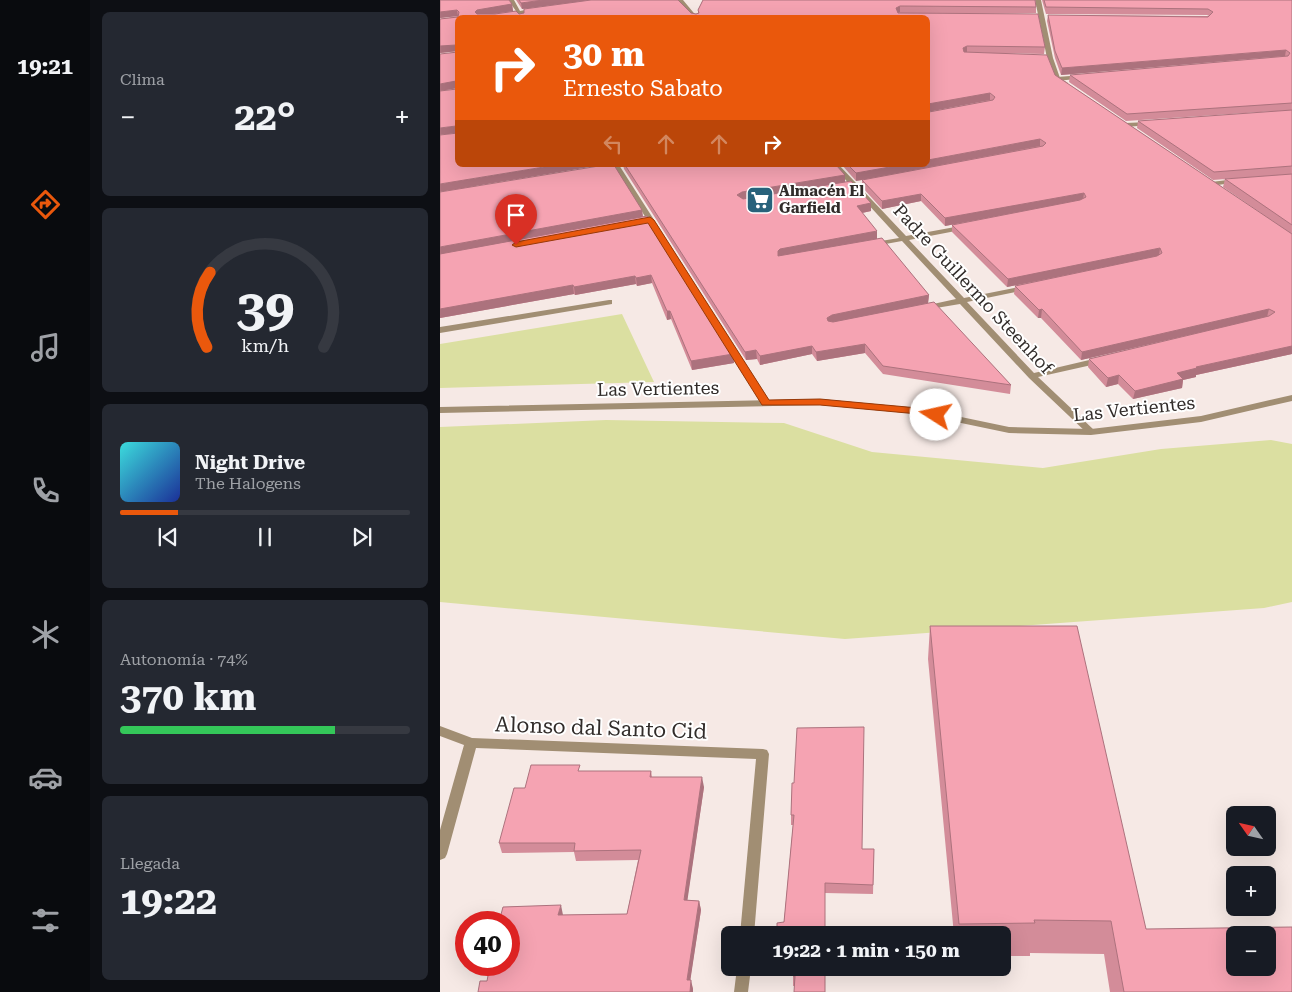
<!DOCTYPE html>
<html lang="es">
<meta charset="utf-8">
<style>
body{margin:0;font-family:"Roboto Serif",serif;background:#242831;color:#f1f3f6;height:100vh;display:flex;flex-direction:column;font-size:19px;white-space:nowrap}
*{box-sizing:border-box;margin:0}
p{font-size:16px;color:#9ea1a6}
.icon{flex:none;width:28px;height:28px;fill:none;stroke:currentColor;stroke-width:2;stroke-linecap:round;stroke-linejoin:round}
.map{position:relative;flex:1;overflow:hidden}
.drawer{display:flex;flex-direction:column;gap:12px;padding:12px;background:#0d0f14;width:350px}
.drawer>*{flex:none}
.guide{position:absolute;left:15px;top:15px;width:475px;height:152px;border-radius:8px;box-shadow:0 5px 20px #0002;background:#ea580c;color:#fff;overflow:hidden}
.needle{width:32px;rotate:304deg}
.controls{position:absolute;left:786px;top:806px;display:grid;gap:10px}
.controls a{display:grid;place-items:center;width:50px;height:50px;border-radius:8px;background:#171b24;box-shadow:0 5px 20px #0002;font-size:25px}
.speed{position:absolute;left:15px;top:911px;display:flex;gap:10px;font-size:25px;font-weight:700;text-align:center}
.speed>*{display:grid;place-content:center;width:65px;height:65px;border-radius:50%;background:#171b24;box-shadow:0 5px 20px #0002;line-height:1}
.speed .limit{border:8px solid #d22;background:#fff;color:#111}
.pin{position:absolute;display:grid;place-items:center;width:42px;height:42px;color:#fff;margin:-51px -21px;border-radius:50% 50% 50% 0;rotate:-45deg;box-shadow:0 0 5px #0007}
.pin .icon{rotate:45deg}
.me{position:absolute;width:55px;margin:-28px;rotate:280deg;stroke-linejoin:round;filter:drop-shadow(0 0 4px #0008)}
.turn{display:flex;align-items:center;gap:18px;height:105px;padding:0 25px;font-size:22px}
.turn .icon{width:65px;height:65px;stroke-width:2.5}
.turn b{display:block;font-size:35px;line-height:42px}
.lanes{display:flex;align-items:center;height:48px;padding:0 25px;background:#0003;justify-content:center;gap:25px;direction:ltr}
.lanes .off{opacity:.35}
.big{font-size:38px;font-weight:700;line-height:1.1}
.drawer .tile{flex:1;display:flex;flex-direction:column;justify-content:center;gap:8px;min-width:0;padding:0 18px;border-radius:8px;background:#242831}
.drawer .dial{align-items:center;gap:0}
.dial svg{height:130px;overflow:visible;fill:none;stroke:#363941;stroke-width:7;stroke-linecap:round;text-anchor:middle}
.dial text{fill:#f1f3f6;stroke:none}
.song{display:flex;align-items:center;gap:15px}
.cover{width:60px;height:60px;border-radius:8px;background:linear-gradient(135deg,hsl(180 70% 55%),hsl(230 70% 35%))}
.played{height:5px;border-radius:2px;background:linear-gradient(90deg,#ea580c 20%,#363941 20%)}
.keys{display:flex;justify-content:space-around;direction:ltr}
.heat{display:flex;justify-content:space-between;align-items:center;font-size:28px;direction:ltr}
.charge{height:8px;border-radius:4px;background:linear-gradient(90deg,#34c759 74%,#363941 0)}
.trip{position:absolute;left:281px;top:926px;width:290px;height:50px;border-radius:8px;background:#171b24;box-shadow:0 5px 20px #0002;font-weight:700;line-height:50px;text-align:center}
main{display:flex;flex:1;min-height:0}
.tabs{display:flex;flex-direction:column;width:90px;justify-content:space-around;align-items:center;background:#090b0e;color:#9ea1a6}
.tabs .icon{width:35px;height:35px}
.tabs .current{color:#ea580c}
.tabs b{font-size:22px;color:#f1f3f6}
.map>svg:first-child{display:block}
</style>
<main>
<nav class="tabs">
<b>19:21</b>
<svg class="icon current" aria-label="directions" viewBox="0 0 24 24"><path d="M12 3l9 9-9 9-9-9zM9 14v-3h6M13 9l2 2-2 2"/></svg>
<svg class="icon" aria-label="music" viewBox="0 0 24 24"><path d="M9 18V5l10-2v13"/><circle cx="6" cy="18" r="3"/><circle cx="16" cy="16" r="3"/></svg>
<svg class="icon" aria-label="phone" viewBox="0 0 24 24"><path d="M5 4h4l2 5-3 2q2 4 5 5l2-3 5 2v4C11 20 4 13 5 4z"/></svg>
<svg class="icon" aria-label="climate" viewBox="0 0 24 24"><path d="M12 3v18M4 7l16 10M4 17L20 7"/></svg>
<svg class="icon" aria-label="car" viewBox="0 0 24 24"><path d="M5 17H2v-5l4-1 3-4h7l3 4 3 1v5h-3M9 17h6M6 11h13"/><circle cx="7" cy="17" r="2"/><circle cx="17" cy="17" r="2"/></svg>
<svg class="icon" aria-label="filters" viewBox="0 0 24 24"><path d="M4 7h16M4 17h16"/><circle cx="9" cy="7" r="2"/><circle cx="15" cy="17" r="2"/></svg>
</nav>
<section class="drawer">
<div class="tile"><p>Clima</p>
<div class="heat"><a>−</a><b class="big">22°</b><a>+</a></div>
</div>
<div class="tile dial"><svg viewBox="0 0 100 80">
<path d="M14 69A42 42 0 1 1 86 69"/>
<path d="M14 69A42 42 0 0 1 16 23" stroke="#ea580c"/>
<text x="50" y="56" font-size="32" font-weight="700">39</text>
<text x="50" y="72" font-size="11">km/h</text>
</svg></div>
<div class="tile">
<div class="song"><i class="cover"></i><div><b>Night Drive</b><p>The Halogens</p></div></div>
<div class="played"></div>
<div class="keys"><svg class="icon" aria-label="previous" viewBox="0 0 24 24"><path d="M18 5L8 12l10 7zM5 5v14"/></svg><svg class="icon" aria-label="pause" viewBox="0 0 24 24"><path d="M8 5v14M16 5v14"/></svg><svg class="icon" aria-label="next" viewBox="0 0 24 24"><path d="M6 5l10 7-10 7zM19 5v14"/></svg></div>
</div>
<div class="tile"><p>Autonomía · 74%</p><b class="big">370 km</b><div class="charge"></div></div>
<div class="tile"><p>Llegada</p><b class="big">19:22</b></div>
</section>
<div class="map">
<svg width="852" height="992" viewBox="0 0 852 992">
<rect width="100%" height="100%" fill="#f6e9e5"/>
<path fill="#dbdfa1" d="M182 314 214 382 0 388V344Z
M166 420 344 423 432 452 603 468 721 449 831 440 852 444V602L824 608 405 639 0 602V427Z"/>
<g fill="none" stroke-linecap="round" stroke-linejoin="round">
<path fill="#a18e73" fill-rule="evenodd" d="M68 0H74L80 11 96 8 99 10 82 14 84 18H80L78 14 54 18H38L76 11Z
M237 0H243L258 18H253Z
M643 75 646 77 645 78 617 81 614 79 617 77Z
M709 122 712 124 711 125 685 127 682 125 685 123Z
M173 165H179L331 403 329 405H323L321 403Z
M392 165H399L466 236 526 225V229L469 240 524 298 590 285V289L527 302 594 373 662 357 665 358 666 360 665 362 598 377 654 430 656 432 654 434H648L589 378 520 304 484 310V306L516 299 462 241 429 247V243L459 238Z
M796 179 798 180V182L771 186 768 184 771 182Z
M169 300H172V304L0 333V327Z
M0 726 32 738 323 749 327 750 329 754 314 935H300L316 759 36 748 7 854 5 858 0 860V830L24 745 0 736Z
M297 968H311L308 992H294Z"/>
<path fill="#a18e73" fill-rule="evenodd" d="M595 0H601L613 58 620 78 628 83V85H624L614 79 607 58Z
M852 395V401L761 422 651 435 569 433 478 414 380 405 0 413V407L380 399 478 408 569 427 651 429 761 416Z"/>
</g>
<path fill="#d38c99" fill-rule="evenodd" d="M0 0H69L72 4 73 11 54 14 76 11 79 14 84 13V9L141 1 82 9 76 0H238L251 13 256 14 258 13V10L263 0H595L596 7V13H459L598 14 605 47 604 54 543 53 607 55 615 75 852 234V354L756 375V377L743 380 742 388 693 399 678 384 666 387 648 367 649 359 783 327 641 360 601 318H598L574 294 575 286 598 281 567 287 512 232V225L550 217 505 226 481 201 442 209 422 187V180L416 181 402 165H488V18H18V51L0 53V19L18 16 0 18ZM550 100 489 112 488 111Z
M602 0H852V110L686 121 629 82 630 75 845 56 621 75 615 58 607 21 608 15 769 16 767 15 606 14Z
M18 52V165L36 186 202 210 203 217 293 354 294 363 252 370 231 319 227 320 212 283 197 286 196 284 135 295 134 294 0 318 17 88 0 91Z
M852 110V234L783 187 785 179 823 176 773 180 697 128 698 121Z
M183 165 405 175V182L431 203V211L422 213 437 239 489 295 488 303 571 385 570 394 443 374 425 353 377 361 372 354 320 365 317 359 306 360 184 169Z
M490 626 706 929 852 992H670L664 954 590 953V956H562V935H514L488 659Z
M141 771H211L212 777 264 787 247 900 259 901 261 910 250 980 253 989V992H38L47 981 123 915 187 914 198 860 136 861 134 852 62 853 59 843 85 788Z
M354 783 422 849H434L433 894 385 893 344 922 353 825H351V815Z
M385 968 354 986H353V976Z"/>
<path fill="#ac727d" d="M103 0H152L82 9 81 3Z
M72 4 73 11 38 16 35 12 37 10Z
M460 6V12L456 14V8Z
M17 10 18 16 0 18V12Z
M16 45 18 51 0 53V46Z
M527 46V52L523 55V48Z
M846 50 845 56 621 75 622 68Z
M16 81 18 88 0 91V84Z
M550 93V100L488 112V104Z
M16 126 18 133 0 135V128Z
M600 139V146L416 181V173L461 165H488V160Z
M116 165H162L0 192V184Z
M405 175V183L297 202V195L302 192Z
M644 193 643 200 505 226V218Z
M481 194V201L442 209V201Z
M431 203V211L417 214V206Z
M202 210 203 218 0 255V247Z
M437 231V239L338 259V251L340 249Z
M720 248 719 256 567 287 568 279Z
M211 275 212 283 197 286 196 278Z
M195 276 196 284 135 295 134 287Z
M133 285 134 294 0 318V309Z
M489 295 488 303 387 326V318L392 315Z
M602 309 601 318H598L599 310Z
M829 309 827 317 641 360 642 352Z
M227 311H230L231 319 227 320Z
M425 344V353L377 361 376 352Z
M372 346V354L320 365V356Z
M852 346V354L756 375V377L743 380 742 388 693 399 695 391 737 373 756 367Z
M316 350 317 359 306 360 305 352Z
M293 354 294 363 252 370 251 361Z
M679 375 678 384 666 387 668 378Z
M262 777 264 787 246 910 244 900Z
M259 901 261 910 249 989 247 980Z
M121 905 123 915H118Z
M251 980 253 989V992H250Z"/>
<path fill="#f5a3b2" stroke="#ac727d" fill-rule="evenodd" d="M0 0H69L72 4 37 10 35 12 37 14H55L76 11 79 14 84 13V9L151 0H238L251 13 256 14 259 13 258 10 263 0H595L596 7 460 6 456 8 458 13 598 14 605 47 527 46 523 48 524 52 607 55 615 75 852 234V346L756 367 757 368 737 373 743 379 695 391 679 375 668 378 649 359 829 316 835 312 829 309 642 352 602 309 599 310 575 286 717 256 722 253 720 248 568 279 512 225 640 200 646 197 644 193 505 218 481 194 442 201 422 180 603 146 606 143 600 139 488 160V111L489 112 553 100 555 97 550 93 488 104V106V18H18V46L16 45 0 46V19L18 17 19 12 17 10 0 12Z
M79 0H103L81 3Z
M604 0H852V103L687 114 630 75 848 56 850 53 846 50 622 68 615 51 608 15 768 17 773 12 768 9 606 7Z
M18 52V82L16 81 0 84V54Z
M18 87V127L16 126 0 128V91L17 89Z
M852 110V166L774 172 698 121Z
M18 133V165H116L0 184V135Z
M165 165H174L202 210 0 247V192Z
M185 165H396L405 175 302 192 297 195 303 199 411 181 431 203 417 206 437 231 340 249 338 251V256L442 238 489 295 392 315 387 318 388 321 393 322 494 302 571 385 443 366 425 344 376 352 372 346 320 356 316 350 305 352Z
M408 165H461L416 173Z
M852 174V225L785 179Z
M207 216 293 354 251 361 230 311H227L211 275 196 278 195 276 134 287 133 285 0 309V254Z
M490 626H637L706 929 852 927V992H684L671 921 594 920 595 923 519 924ZM795 935H828V968H795Z
M424 727 422 849H434L433 885 385 883V935H337V923L344 922 354 815H351L352 783H354L357 728Z
M91 765H140L138 771H211L210 777H262L244 900 259 901 247 980H251L250 992H38L40 981H47L50 965H69V922H59L63 907 121 905 118 915 187 914 201 850 134 851 135 843H59L74 788H85Z
M353 968H385V992H354L355 976H353Z"/>
<path fill="#ea580c" stroke="#983908" d="M210 217 214 220 329 400 380 399 478 408 500 413 502 415 496 418 478 414 380 405H322L208 223 76 247 72 245 76 242Z"/>
<defs>
<g id="supermarket-square" transform="scale(1.4375)"><rect x="-9" y="-9" width="18" height="18" rx="4" fill="#28627b" stroke="#fff"/><path d="M-6-5.5h2.5l.6 2H6L4.5 2H-2.5L-4.4-4H-6ZM-1.5 3.2a1.3 1.3 0 1 0 .1 0ZM3 3.2a1.3 1.3 0 1 0 .1 0Z" fill="#fff"/></g>
</defs>
<g fill-rule="evenodd">
<use href="#supermarket-square" x="320" y="200"/>
</g>
<g text-anchor="middle" stroke-width="4" stroke-linejoin="round" paint-order="stroke">
<g font-size="15" font-weight="bold" fill="#312c2a" stroke="#fff" text-anchor="start">
<text x="339" y="196">Almacén El<tspan x="339" dy="17">Garfield</tspan></text>
</g>
<g font-size="18" fill="#312c2a" stroke="#fff">
<text transform="translate(533 289) rotate(47)" y="6">Padre Guillermo Steenhof</text>
<text transform="translate(218 389) rotate(-1)" y="6">Las Vertientes</text>
<text transform="translate(694 409) rotate(-6)" y="6">Las Vertientes</text>
</g>
<g font-size="21" fill="#312c2a" stroke="#fff">
<text transform="translate(161 728) rotate(2)" y="7">Alonso dal Santo Cid</text>
</g>
</g>
</svg>
<div class="controls">
<a><svg class="needle" viewBox="-14 -14 28 28"><path d="M0-13l5 13h-10z" fill="#e53935"/><path d="M0 13l5-13h-10z" fill="#9ea1a6"/></svg></a>
<a>+</a>
<a>−</a>
</div>
<div class="speed"><div class="limit">40</div></div>
<div class="pin" style="left:76px;top:245px;background:#d93025"><svg class="icon" aria-label="arrive" viewBox="0 0 24 24"><path d="M6 21V4h12l-3 4 3 4H6"/></svg></div>
<svg class="me" style="left:496px;top:415px" viewBox="-20 -20 40 40"><circle r="19" fill="#fff"/><path d="M0-13L10 11 0 6-10 11z" fill="#ea580c"/></svg>
<div class="trip">19:22 · 1 min · 150 m</div>
<div class="guide">
<div class="turn"><svg class="icon" aria-label="right" viewBox="0 0 24 24"><path d="M7 20v-9h11M14 6l5 5-5 5"/></svg><div><b>30 m</b>Ernesto Sabato</div></div>
<div class="lanes"><svg class="icon off" aria-label="left" viewBox="0 0 24 24"><path d="M17 20v-9H6M10 6l-5 5 5 5"/></svg><svg class="icon off" aria-label="ahead" viewBox="0 0 24 24"><path d="M12 20V5M6 11l6-6 6 6"/></svg><svg class="icon off" aria-label="ahead" viewBox="0 0 24 24"><path d="M12 20V5M6 11l6-6 6 6"/></svg><svg class="icon" aria-label="right" viewBox="0 0 24 24"><path d="M7 20v-9h11M14 6l5 5-5 5"/></svg></div>
</div>
</div>
</main>
